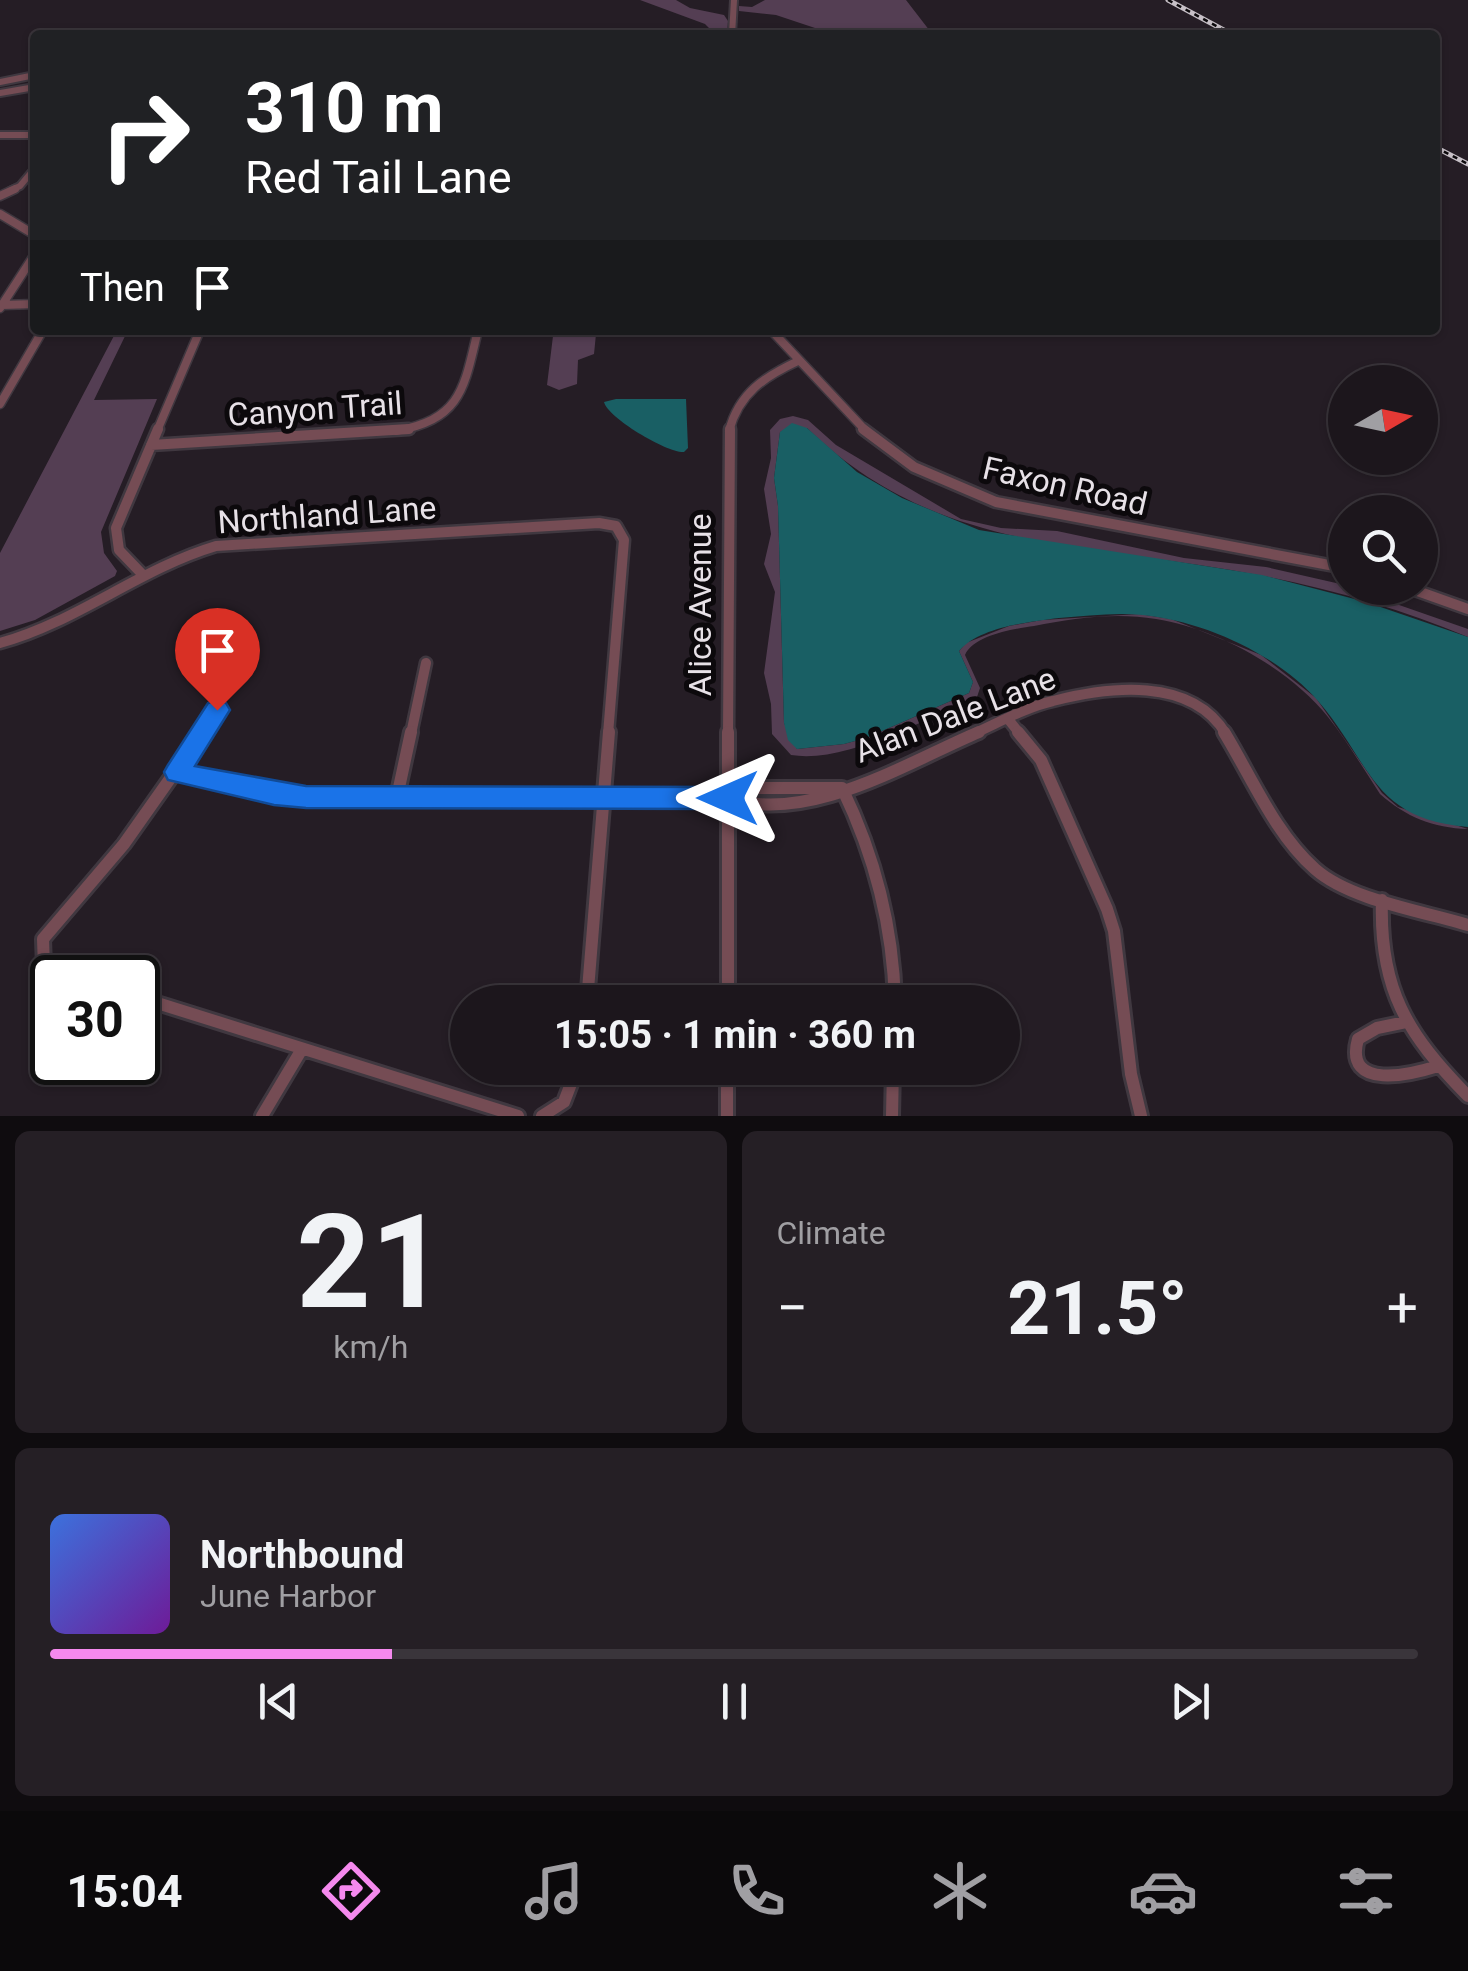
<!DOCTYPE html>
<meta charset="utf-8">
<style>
body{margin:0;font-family:Roboto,sans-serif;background:#251f25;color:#f1f3f6;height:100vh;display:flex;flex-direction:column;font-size:38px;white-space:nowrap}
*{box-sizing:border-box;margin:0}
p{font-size:32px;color:#a09fa3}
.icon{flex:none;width:55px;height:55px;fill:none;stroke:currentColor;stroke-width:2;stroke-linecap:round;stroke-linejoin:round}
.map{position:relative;height:1116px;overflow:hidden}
.sheet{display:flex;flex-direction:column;gap:15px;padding:15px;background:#0f0c0f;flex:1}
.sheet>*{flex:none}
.top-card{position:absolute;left:30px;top:30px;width:1410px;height:305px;border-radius:10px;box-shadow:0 2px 8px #0004,0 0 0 2px #3a353b;background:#202124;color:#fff;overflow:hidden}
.needle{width:65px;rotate:81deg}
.buttons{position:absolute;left:1328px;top:365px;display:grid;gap:20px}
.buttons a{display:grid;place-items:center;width:110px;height:110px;border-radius:50%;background:#1c161c;box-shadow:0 2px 8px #0004,0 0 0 2px #3a353b;font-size:50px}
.speed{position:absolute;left:30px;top:955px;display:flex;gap:20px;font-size:50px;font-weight:700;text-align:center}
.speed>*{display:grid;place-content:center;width:130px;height:130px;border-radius:50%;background:#1c161c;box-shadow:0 2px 8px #0004,0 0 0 2px #3a353b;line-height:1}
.speed .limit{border:5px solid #111;border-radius:15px;background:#fff;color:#111}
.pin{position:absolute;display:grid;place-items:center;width:85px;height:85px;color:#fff;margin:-102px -42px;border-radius:50% 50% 50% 0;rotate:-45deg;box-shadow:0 0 10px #0007}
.pin .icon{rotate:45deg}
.me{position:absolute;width:110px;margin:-55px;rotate:270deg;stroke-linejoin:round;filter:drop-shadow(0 0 8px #0008)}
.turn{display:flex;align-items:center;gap:35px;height:210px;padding:0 50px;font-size:45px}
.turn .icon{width:130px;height:130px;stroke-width:2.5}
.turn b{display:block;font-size:70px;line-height:85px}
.then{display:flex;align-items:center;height:95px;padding:0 50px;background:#0003;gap:20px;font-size:38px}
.big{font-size:75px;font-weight:700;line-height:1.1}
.sheet .widget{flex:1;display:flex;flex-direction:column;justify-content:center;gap:15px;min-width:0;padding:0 35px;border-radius:15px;background:#251f25}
.sheet .dial{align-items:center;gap:0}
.dial b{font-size:130px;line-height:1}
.song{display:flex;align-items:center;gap:30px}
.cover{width:120px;height:120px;border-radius:15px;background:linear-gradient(135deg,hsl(220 70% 55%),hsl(280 70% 35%))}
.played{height:10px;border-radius:5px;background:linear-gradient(90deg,#f589ee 25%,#3a353b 25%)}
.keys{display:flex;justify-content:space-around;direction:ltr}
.heat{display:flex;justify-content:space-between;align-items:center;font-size:55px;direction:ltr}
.sheet .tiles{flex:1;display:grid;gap:15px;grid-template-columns:1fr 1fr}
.widget:last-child{grid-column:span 2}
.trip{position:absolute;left:450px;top:985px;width:570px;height:100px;border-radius:50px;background:#1c161c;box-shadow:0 2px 8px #0004,0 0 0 2px #3a353b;font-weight:700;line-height:100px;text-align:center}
.tab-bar{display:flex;height:160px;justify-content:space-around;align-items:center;background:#0b090b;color:#a09fa3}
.tab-bar .icon{width:70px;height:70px}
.tab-bar .active{color:#f589ee}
.tab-bar b{font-size:45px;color:#f1f3f6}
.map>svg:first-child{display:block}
</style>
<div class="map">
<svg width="1468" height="1116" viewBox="0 0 1468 1116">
<rect width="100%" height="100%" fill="#251d25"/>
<path fill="#543e53" d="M640 0H676L690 8 724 15 728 21 727 35H716L705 24Z
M765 0H906L933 35H836L776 15 739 11V6L752 7Z
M117 330H128L94 400 157 399 101 532 104 553 117 571 115 576 35 620 0 631V553Z
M558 330H593L590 334H596L594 354 578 360 577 384 559 390 547 385 553 336 561 333Z
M793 416 808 420 836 445 961 519 1001 528 1057 531 1184 558 1266 567 1336 583 1468 629V637C1404 610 1331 589 1263 576 1095 542 939 557 807 428L780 432 774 478 778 506 784 723 797 749 844 744 866 738 969 693 973 682 959 651 966 643 1009 626 1042 620 1139 614 1171 619 1261 655 1316 698 1382 793 1398 807 1468 829C1433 828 1406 817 1380 794 1363 768 1347 741 1328 717 1290 669 1216 628 1156 619 1116 612 1073 618 1034 626 1014 629 974 635 965 655L980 688 977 697C926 718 847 764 791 755L772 734 771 704 764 673 775 592 764 564 771 534 764 489 771 458 770 430 780 419Z"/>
<path fill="#195f64" d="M616 399H686L688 448 684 452C667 453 608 418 604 402Z
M792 423 807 428 857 472 902 498 979 530 1262 575 1366 602 1468 637V827C1371 819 1371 762 1318 701 1277 654 1203 621 1143 615 1115 612 1086 616 1059 618 1028 622 980 627 959 651L973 682 969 693 866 738 844 744 797 749 788 740 784 723 778 506 774 478 780 432Z"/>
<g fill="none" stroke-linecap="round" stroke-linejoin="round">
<g stroke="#403840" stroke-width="10">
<path id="minor-far3" d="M732 35 734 0
M0 82 35 75
M0 93 35 87
M0 135H35
M10 191 20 186 35 168"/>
</g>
<g stroke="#403840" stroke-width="11">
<path id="minor-far2" d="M0 196 15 189
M0 214 35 235
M2 305 35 304
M0 308 35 254
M771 330 866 431
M0 404 43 330
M157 431 200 330
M396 431C462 419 464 388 478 330
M729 431C739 393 764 377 798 361"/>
</g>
<g stroke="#403840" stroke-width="15">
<path id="minor-far1" d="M863 429 914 467 996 502 1345 568
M151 445 409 429
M142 574 119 550 116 528 158 429
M1409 588 1468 609
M0 643C77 622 139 569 216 546L599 523 616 526 624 540 608 734
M1008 719 1020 734
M201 734 217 710 220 682
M411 734 426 663
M728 734 730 429
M973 734C998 723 1026 707 1053 701 1108 687 1191 676 1226 734"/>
</g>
<g stroke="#403840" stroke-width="18">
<path id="minor" d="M728 732V1002
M1018 732 1041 760 1107 909 1114 931 1131 1074 1141 1116
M1224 732C1251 776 1275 834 1315 869 1350 900 1422 911 1468 925
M177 772 306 797 728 798C808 825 906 763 979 732
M842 788C875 856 893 926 895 1002
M397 797 411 732
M728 798 749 788H841
M1382 900C1379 989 1407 1034 1468 1096
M76 978 44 967 43 939 124 844 203 732
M138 997 518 1116
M587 1002 609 732
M1406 1022 1377 1028 1358 1039C1343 1092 1413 1074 1438 1066
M727 1068V1116
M262 1116 302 1049
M542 1116 564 1102 577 1068
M892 1116 893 1068"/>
</g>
<use href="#minor-far3" stroke="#754c54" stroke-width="6"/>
<use href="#minor-far2" stroke="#754c54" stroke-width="8"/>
<use href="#minor-far1" stroke="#754c54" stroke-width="10"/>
<use href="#minor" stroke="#754c54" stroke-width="12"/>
<g stroke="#c7c0c7" stroke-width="5">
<path id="rail" d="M1168 0 1233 35
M1435 147 1468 164"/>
</g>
<use href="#rail" stroke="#0c090c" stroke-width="2.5" stroke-dasharray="5" stroke-linecap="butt"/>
</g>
<path fill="#1a73e8" stroke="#114b97" stroke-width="2.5" d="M217 700 226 703 230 710 195 766 306 786 728 787 738 790 742 798 738 805 728 809 306 808 274 805 168 780 164 772 168 765 208 703Z"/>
<g text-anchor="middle" stroke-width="10" stroke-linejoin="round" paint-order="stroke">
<g font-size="32" fill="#e7e1e7" stroke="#0c090c">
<text transform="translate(315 409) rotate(-4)" y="11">Canyon Trail</text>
<text transform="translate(1065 486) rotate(13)" y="11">Faxon Road</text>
<text transform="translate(327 515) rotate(-4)" y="11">Northland Lane</text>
<text transform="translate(700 605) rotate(-90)" y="11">Alice Avenue</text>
<text transform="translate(955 715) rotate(-21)" y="11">Alan Dale Lane</text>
</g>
</g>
</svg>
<div class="buttons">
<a><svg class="needle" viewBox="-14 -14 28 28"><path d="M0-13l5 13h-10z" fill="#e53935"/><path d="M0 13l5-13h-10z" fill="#a09fa3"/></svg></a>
<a><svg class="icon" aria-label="search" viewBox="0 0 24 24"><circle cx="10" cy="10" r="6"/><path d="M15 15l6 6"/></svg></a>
</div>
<div class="speed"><div class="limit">30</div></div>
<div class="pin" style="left:217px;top:710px;background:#d93025"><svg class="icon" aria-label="arrive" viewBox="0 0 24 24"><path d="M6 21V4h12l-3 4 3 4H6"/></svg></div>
<svg class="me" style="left:728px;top:798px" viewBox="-20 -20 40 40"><path d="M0-17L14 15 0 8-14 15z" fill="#1a73e8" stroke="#fff" stroke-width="4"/></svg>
<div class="trip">15:05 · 1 min · 360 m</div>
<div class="top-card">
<div class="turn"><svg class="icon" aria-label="right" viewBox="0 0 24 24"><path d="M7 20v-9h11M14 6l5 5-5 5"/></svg><div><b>310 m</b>Red Tail Lane</div></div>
<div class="then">Then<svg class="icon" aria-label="arrive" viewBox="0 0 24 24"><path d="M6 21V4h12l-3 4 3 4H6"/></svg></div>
</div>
</div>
<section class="sheet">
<div class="tiles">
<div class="widget dial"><b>21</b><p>km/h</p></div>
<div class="widget"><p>Climate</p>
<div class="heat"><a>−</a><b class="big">21.5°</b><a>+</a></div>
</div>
<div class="widget">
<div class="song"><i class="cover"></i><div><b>Northbound</b><p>June Harbor</p></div></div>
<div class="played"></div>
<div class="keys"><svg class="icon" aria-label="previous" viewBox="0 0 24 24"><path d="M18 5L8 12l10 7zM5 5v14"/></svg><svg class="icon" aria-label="pause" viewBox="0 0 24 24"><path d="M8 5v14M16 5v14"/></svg><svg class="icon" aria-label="next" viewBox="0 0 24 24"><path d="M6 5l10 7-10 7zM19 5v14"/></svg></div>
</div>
</div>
</section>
<nav class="tab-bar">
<b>15:04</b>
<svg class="icon active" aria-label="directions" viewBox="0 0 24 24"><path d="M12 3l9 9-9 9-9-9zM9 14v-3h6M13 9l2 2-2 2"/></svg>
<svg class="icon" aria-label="music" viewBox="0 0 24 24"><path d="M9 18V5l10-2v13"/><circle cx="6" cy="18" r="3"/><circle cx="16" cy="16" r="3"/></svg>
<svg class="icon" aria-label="phone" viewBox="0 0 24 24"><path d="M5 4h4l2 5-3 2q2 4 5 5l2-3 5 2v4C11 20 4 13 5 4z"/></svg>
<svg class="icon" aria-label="climate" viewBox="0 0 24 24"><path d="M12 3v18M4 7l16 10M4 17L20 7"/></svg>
<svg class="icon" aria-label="car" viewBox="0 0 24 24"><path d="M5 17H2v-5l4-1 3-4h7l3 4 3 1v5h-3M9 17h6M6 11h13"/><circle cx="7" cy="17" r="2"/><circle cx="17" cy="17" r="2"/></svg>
<svg class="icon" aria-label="filters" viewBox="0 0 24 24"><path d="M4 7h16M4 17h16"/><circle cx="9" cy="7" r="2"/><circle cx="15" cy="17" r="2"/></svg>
</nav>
